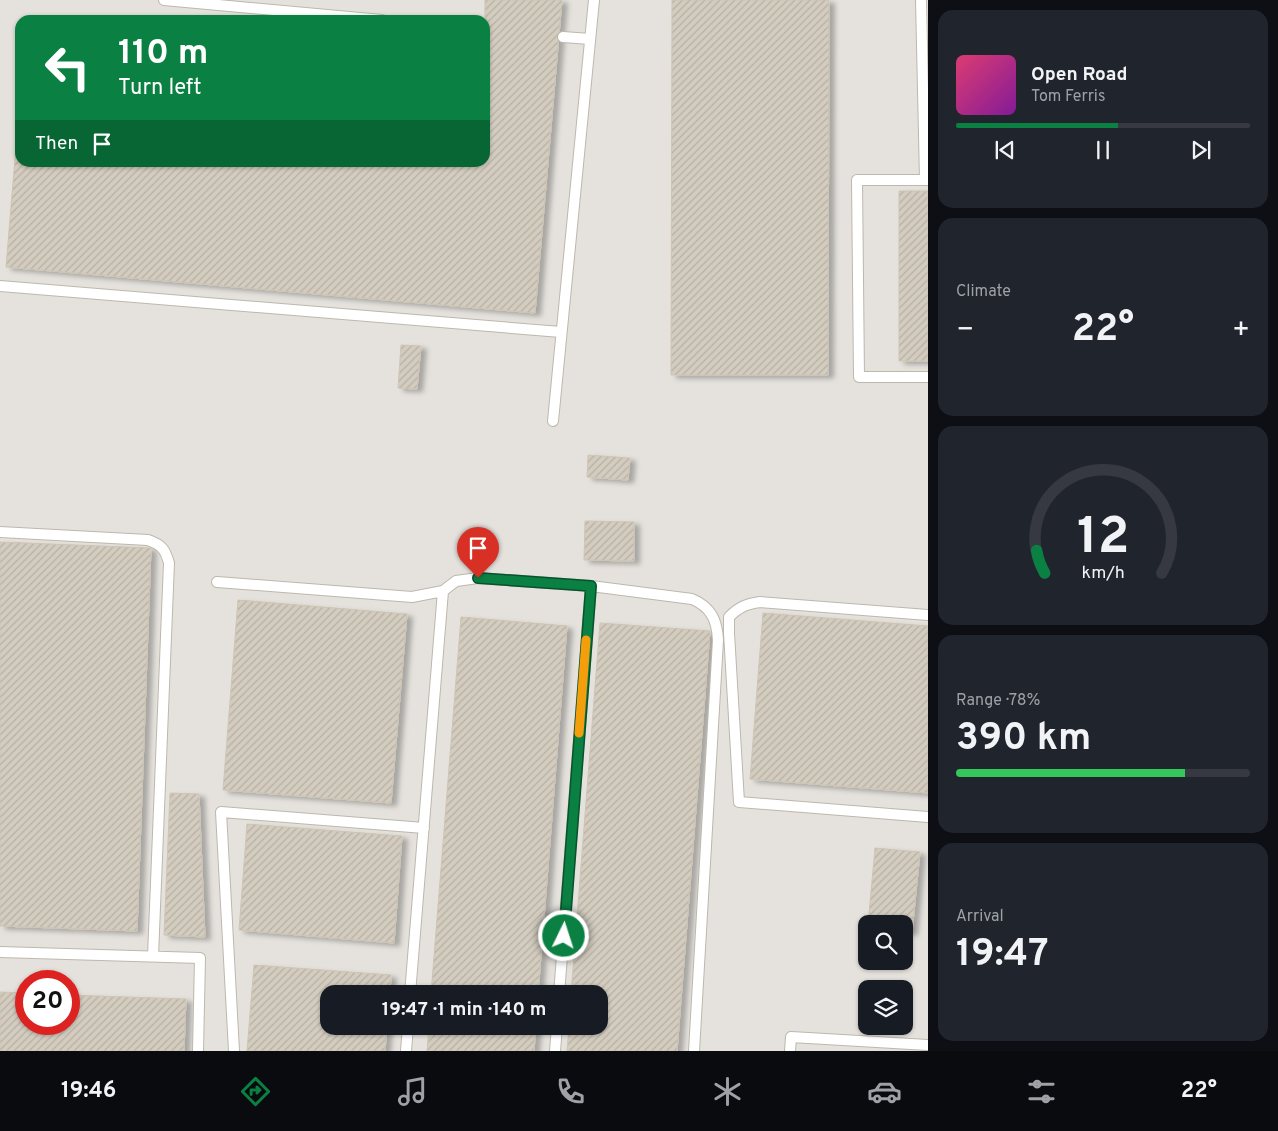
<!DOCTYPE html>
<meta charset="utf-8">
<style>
body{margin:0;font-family:Overpass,sans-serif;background:#20242c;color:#f1f3f6;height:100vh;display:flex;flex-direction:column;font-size:19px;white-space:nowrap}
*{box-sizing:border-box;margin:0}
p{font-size:16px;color:#9ea1a6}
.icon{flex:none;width:28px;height:28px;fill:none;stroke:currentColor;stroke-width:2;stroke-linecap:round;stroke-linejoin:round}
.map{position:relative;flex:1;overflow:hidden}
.panel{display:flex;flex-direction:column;gap:10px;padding:10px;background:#0d0f14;width:350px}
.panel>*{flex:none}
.banner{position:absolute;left:15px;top:15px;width:475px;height:152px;border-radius:15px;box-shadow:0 1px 4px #0004;background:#0b8043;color:#fff;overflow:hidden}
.fabs{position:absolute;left:858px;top:915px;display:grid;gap:10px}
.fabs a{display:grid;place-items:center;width:55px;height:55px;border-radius:10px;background:#171b24;box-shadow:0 1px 4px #0004;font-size:25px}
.speed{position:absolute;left:15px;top:970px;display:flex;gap:10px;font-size:25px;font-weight:700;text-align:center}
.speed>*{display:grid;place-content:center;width:65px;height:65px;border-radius:50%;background:#171b24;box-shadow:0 1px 4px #0004;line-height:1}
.speed .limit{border:8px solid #d22;background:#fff;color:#111}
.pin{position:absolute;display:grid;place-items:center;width:42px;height:42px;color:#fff;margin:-51px -21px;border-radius:50% 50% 50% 0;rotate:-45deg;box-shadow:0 0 5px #0007}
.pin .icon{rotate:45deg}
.me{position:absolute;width:55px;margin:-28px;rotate:4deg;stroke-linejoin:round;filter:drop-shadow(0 0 4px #0008)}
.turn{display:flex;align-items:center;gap:18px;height:105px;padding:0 20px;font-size:22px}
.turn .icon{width:65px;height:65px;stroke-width:2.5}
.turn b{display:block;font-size:35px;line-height:42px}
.then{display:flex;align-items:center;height:48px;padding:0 20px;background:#0003;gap:10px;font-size:19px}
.big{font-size:38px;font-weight:700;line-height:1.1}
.panel .tile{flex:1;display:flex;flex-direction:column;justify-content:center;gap:8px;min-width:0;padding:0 18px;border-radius:15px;background:#20242c}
.panel .dial{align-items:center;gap:0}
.dial svg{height:130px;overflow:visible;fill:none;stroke:#363941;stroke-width:7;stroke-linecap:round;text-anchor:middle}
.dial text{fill:#f1f3f6;stroke:none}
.song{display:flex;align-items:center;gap:15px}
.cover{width:60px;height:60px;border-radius:8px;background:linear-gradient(135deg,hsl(340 70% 55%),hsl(290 70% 35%))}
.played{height:5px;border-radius:2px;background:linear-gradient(90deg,#0b8043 55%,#363941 55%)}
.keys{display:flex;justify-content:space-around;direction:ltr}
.heat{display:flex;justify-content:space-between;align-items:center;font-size:28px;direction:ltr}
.charge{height:8px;border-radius:4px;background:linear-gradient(90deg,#34c759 78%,#363941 0)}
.trip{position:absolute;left:320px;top:985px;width:288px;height:50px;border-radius:15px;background:#171b24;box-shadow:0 1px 4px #0004;font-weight:700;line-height:50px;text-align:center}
.tab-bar{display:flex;height:80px;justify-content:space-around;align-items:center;background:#090b0e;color:#9ea1a6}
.tab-bar .icon{width:35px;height:35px}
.tab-bar .on{color:#0b8043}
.tab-bar b{font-size:22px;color:#f1f3f6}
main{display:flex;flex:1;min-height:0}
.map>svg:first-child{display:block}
</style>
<main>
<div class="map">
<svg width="928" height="1051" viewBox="0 0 928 1051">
<defs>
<pattern id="building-hatch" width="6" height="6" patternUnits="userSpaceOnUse" patternTransform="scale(1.25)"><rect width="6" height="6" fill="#d3ccbf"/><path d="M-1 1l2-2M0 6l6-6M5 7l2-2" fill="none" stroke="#b6b0a5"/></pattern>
<filter id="shadow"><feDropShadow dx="5.5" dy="3" stdDeviation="2.5" flood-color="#0004"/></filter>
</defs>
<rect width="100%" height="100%" fill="#f3f0e8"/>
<path fill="#e5e2dd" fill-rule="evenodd" d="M0 0H928V1051H0ZM20 20H485V162H20ZM866 924H904V961H866ZM26 981H69V1024H26ZM866 989H904V1026H866ZM329 994H599V1026H329Z"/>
<path fill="url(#building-hatch)" stroke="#cec5b3" filter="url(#shadow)" d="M485 0H562L535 313 6 267 20 98V162H485Z
M672 0H829L828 375H671Z
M899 191H928V361H899Z
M401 345 421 346 417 389 398 388Z
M588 455 630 458 628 480 587 477Z
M585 521 634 522V561L584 560Z
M0 542 151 548 137 931 0 926Z
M238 600 407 614 391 803 223 790Z
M763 613 928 626V793L750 779Z
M461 617 567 626 538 994H431Z
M600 623 710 631 677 1051H567L569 1026H599V994H571Z
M170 793 199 794 205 937 164 935Z
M247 824 402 836 394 943 239 930Z
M875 848 920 852 912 932H904V924H868Z
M254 965 391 975 390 994H329V1026H387L385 1051H247Z
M0 992 26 993V1024H69V995L186 999 184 1051H0Z
M429 1026H536L534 1051H427Z"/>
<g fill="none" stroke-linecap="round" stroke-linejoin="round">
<g stroke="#bdb8ac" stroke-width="12">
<path id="lane" d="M164 0 382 20
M921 0 925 180
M563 37 590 39
M928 180H857L859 377H928
M0 286 561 332
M553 421 594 0
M0 532 148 540C162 545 165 549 169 563L153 956
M217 582 412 597 443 591 456 581 478 578 591 586 692 599C711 607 717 620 718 640L694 1051
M928 615 760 602C746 604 739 607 729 617V633L739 802 928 817
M0 952 200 958 198 1051
M410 994 443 591
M559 994 591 586
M234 1051 221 812 424 828
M406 1051 408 1026
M555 1051 557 1026
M790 1051 791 1037 928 1045"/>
</g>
<use href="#lane" stroke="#fff" stroke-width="10"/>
</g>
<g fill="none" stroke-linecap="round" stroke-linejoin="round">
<g stroke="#07532c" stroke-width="12">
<path id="route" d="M478 578 591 586 564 936"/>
</g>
<use href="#route" stroke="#0b8043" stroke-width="9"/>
<path stroke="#f59e0b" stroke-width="9" d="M579 733 586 640"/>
</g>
</svg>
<div class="fabs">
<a><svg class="icon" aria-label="search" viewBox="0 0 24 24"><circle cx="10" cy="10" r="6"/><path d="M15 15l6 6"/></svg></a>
<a><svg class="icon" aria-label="layers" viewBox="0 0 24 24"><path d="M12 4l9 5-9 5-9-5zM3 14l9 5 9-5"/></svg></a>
</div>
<div class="speed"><div class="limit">20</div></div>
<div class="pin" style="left:478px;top:578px;background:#d93025"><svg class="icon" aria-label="arrive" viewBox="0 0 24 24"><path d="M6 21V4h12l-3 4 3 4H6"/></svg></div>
<svg class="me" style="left:564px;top:936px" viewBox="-20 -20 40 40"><circle r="17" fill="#0b8043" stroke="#fff" stroke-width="3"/><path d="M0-11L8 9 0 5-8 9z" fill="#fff"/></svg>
<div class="trip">19:47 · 1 min · 140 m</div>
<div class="banner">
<div class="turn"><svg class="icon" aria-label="left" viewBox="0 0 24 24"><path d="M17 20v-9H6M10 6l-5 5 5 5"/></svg><div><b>110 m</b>Turn left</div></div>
<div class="then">Then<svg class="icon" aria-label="arrive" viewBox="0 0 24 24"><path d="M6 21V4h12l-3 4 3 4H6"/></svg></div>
</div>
</div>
<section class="panel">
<div class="tile">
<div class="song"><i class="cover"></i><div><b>Open Road</b><p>Tom Ferris</p></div></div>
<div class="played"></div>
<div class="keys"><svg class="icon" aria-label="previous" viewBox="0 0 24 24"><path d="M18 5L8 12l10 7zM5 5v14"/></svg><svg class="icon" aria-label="pause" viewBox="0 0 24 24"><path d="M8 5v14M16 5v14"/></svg><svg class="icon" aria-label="next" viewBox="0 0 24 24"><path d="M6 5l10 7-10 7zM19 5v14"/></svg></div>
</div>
<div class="tile"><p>Climate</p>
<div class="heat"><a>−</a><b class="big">22°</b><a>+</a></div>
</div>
<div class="tile dial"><svg viewBox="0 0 100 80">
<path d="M14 69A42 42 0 1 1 86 69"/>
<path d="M14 69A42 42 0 0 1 9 55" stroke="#0b8043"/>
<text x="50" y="56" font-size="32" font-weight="700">12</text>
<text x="50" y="72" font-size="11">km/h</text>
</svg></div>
<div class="tile"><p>Range · 78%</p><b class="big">390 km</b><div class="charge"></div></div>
<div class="tile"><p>Arrival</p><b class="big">19:47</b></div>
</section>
</main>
<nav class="tab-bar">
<b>19:46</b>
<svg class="icon on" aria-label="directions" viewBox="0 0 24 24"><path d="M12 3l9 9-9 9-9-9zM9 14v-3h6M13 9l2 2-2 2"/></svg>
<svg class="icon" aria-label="music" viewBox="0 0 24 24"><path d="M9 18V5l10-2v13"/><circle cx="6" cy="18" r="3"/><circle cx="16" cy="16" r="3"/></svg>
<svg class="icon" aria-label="phone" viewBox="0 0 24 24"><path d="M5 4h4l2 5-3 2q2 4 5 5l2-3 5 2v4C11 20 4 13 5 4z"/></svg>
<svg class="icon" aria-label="climate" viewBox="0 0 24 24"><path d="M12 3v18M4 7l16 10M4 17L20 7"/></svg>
<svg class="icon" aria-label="car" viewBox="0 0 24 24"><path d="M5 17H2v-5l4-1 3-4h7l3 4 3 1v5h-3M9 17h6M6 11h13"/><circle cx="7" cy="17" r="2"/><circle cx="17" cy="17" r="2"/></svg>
<svg class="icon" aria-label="filters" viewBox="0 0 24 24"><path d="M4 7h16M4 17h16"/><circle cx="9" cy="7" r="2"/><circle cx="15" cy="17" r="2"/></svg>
<b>22°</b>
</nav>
